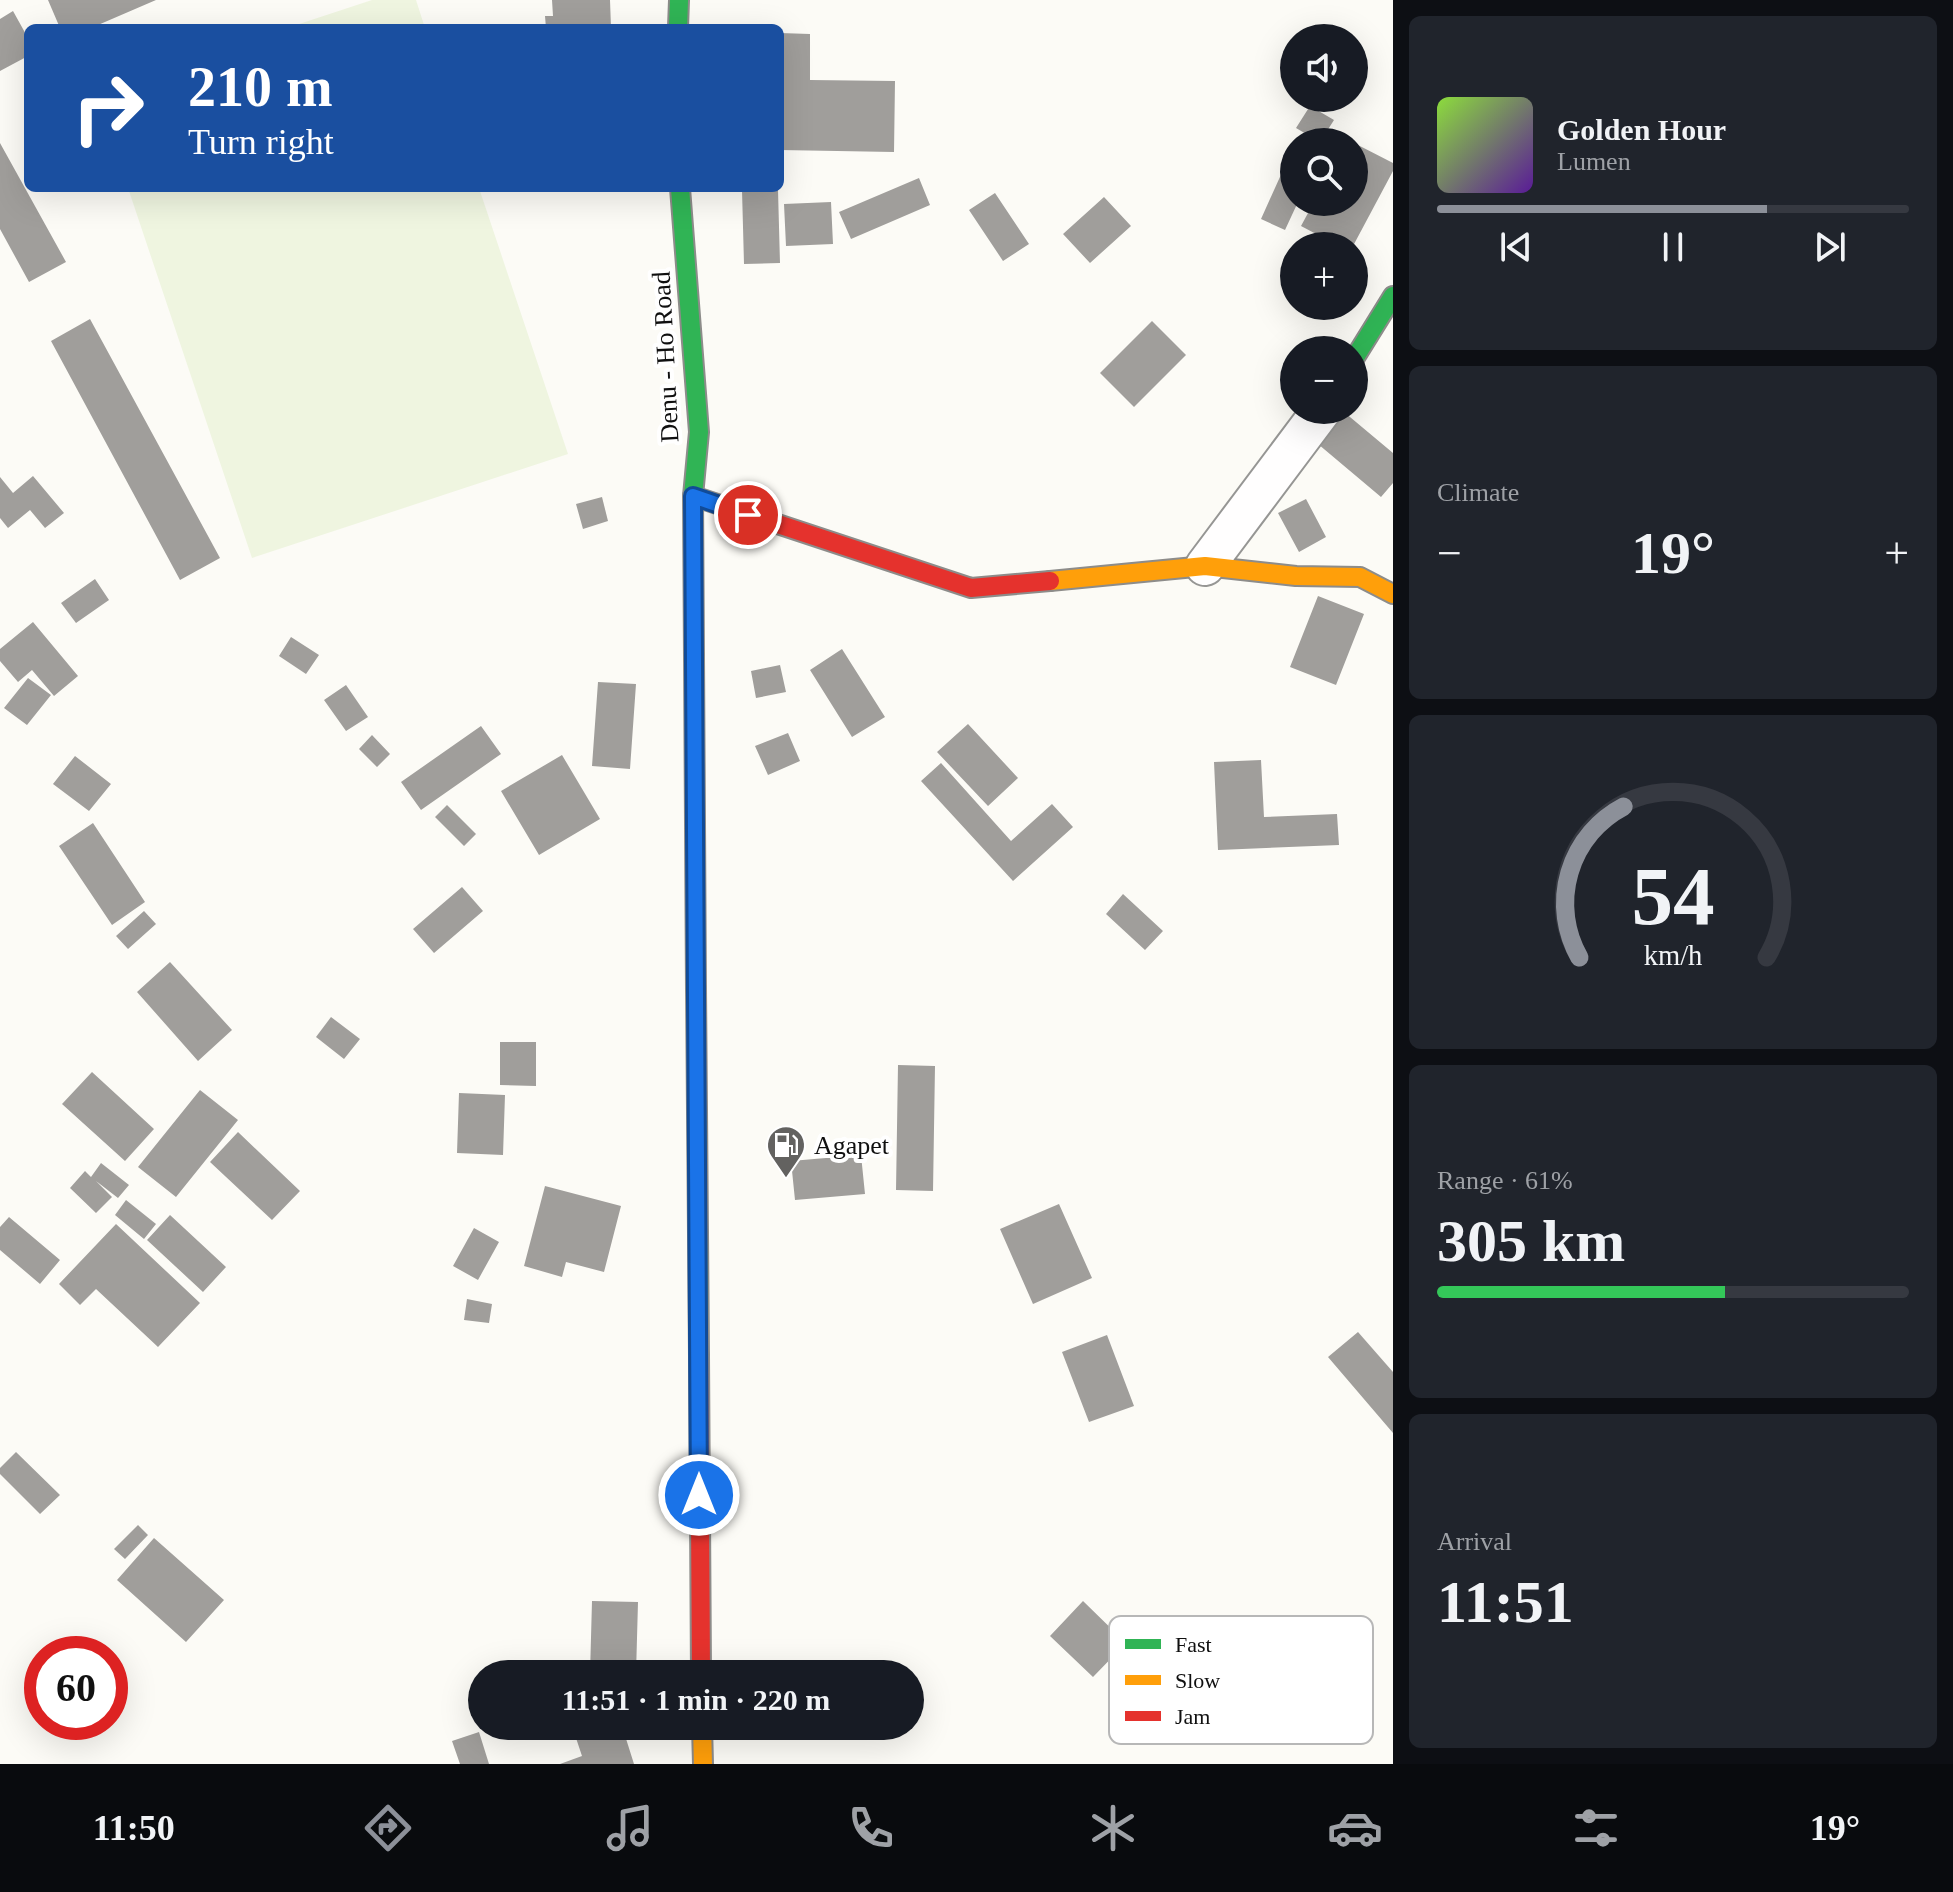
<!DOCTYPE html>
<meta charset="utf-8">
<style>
body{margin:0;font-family:"Times New Roman",serif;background:#20242c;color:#f1f3f6;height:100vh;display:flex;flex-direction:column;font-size:30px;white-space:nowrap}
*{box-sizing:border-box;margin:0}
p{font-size:26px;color:#9ea1a6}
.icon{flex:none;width:44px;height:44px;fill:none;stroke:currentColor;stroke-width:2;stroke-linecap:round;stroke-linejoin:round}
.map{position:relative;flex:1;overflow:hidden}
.details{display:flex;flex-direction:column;gap:16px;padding:16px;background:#0d0f14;width:560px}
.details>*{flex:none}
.top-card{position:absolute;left:24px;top:24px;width:760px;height:168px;border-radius:12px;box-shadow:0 8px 32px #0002;background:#1a4fa0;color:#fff;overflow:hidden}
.buttons{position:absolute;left:1280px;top:24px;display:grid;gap:16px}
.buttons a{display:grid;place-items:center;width:88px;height:88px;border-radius:50%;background:#171b24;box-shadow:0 8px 32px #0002;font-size:40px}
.speed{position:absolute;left:24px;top:1636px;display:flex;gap:16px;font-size:40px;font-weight:700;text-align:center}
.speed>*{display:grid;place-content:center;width:104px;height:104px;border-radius:50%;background:#171b24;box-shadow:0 8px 32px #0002;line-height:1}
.speed .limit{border:12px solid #d22;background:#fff;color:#111}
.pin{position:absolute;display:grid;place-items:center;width:68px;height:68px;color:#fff;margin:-34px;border:4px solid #fff;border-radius:50%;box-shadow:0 2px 8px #0007}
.me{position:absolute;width:88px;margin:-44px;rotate:0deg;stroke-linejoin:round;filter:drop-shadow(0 0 6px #0008)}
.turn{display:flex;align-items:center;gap:28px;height:168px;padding:0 32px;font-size:36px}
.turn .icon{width:104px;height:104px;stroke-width:2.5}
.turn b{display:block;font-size:56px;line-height:68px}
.big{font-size:60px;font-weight:600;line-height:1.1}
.details .tile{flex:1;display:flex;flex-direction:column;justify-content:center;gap:12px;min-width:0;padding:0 28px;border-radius:12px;background:#20242c}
.details .dial{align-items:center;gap:0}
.dial svg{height:208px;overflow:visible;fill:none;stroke:#363941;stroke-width:7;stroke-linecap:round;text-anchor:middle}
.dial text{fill:#f1f3f6;stroke:none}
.song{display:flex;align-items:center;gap:24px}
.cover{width:96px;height:96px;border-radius:12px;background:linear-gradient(135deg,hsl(90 70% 55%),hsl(270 70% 35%))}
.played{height:8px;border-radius:4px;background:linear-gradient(90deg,#8c9099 70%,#363941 70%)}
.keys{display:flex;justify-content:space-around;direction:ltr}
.heat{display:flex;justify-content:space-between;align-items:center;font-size:44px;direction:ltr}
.charge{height:12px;border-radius:6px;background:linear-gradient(90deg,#34c759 61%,#363941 0)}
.trip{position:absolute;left:468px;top:1660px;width:456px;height:80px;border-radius:40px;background:#171b24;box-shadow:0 8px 32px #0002;font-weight:600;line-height:80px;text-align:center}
.menu{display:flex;height:128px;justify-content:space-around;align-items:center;background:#090b0e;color:#9ea1a6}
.menu .icon{width:56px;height:56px}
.menu .selected{color:#8c9099}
.menu b{font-size:36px;color:#f1f3f6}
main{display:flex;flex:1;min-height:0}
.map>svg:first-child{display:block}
</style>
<main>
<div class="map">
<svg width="1393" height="1764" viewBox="0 0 1393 1764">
<rect width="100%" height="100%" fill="#fcfbf6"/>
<path fill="#eff5e0" d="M372 0H416L425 28H287Z
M128 188H479L568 454 252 558Z"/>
<path fill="#a09e9b" d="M48 0H156L91 28H60Z
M552 0H610L611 28H546L545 16H553Z
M13 11 28 38V56L0 71V19Z
M780 33 810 34V80L895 81 894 152 780 150Z
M1310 106 1334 120 1320 142 1296 128Z
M0 143 66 262 29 282 0 229Z
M1354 143 1393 163V171L1353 246H1339L1301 226 1314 202H1354Z
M1284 168 1294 173V202H1298L1285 230 1261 219Z
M919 178 930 205 851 239 839 212Z
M742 190H778L780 263 744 264Z
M995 193 1029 244 1003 261 969 210Z
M1104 197 1131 226 1090 263 1063 234Z
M831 202 833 244 786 246 784 204Z
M90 319 220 558 180 580 51 341Z
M1152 321 1186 355 1134 407 1100 373Z
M1344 412 1393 453V483L1381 497 1318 444Z
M33 476 64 513 45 528 30 510 8 528 0 518V477L13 493Z
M602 497 608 521 583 529 576 504Z
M1306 499 1326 537 1299 552 1278 513Z
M95 579 109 600 76 623 61 603Z
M1318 596 1364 614 1336 685 1290 667Z
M33 622 78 676 54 696 32 670 18 682 0 661V649Z
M291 637 319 655 306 674 279 656Z
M842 649 885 717 852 737 810 670Z
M780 665 786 692 756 698 751 671Z
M28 678 51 695 27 725 4 708Z
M598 682 636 684 630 769 592 766Z
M346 685 368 717 346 731 324 700Z
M968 724 1018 778 988 806 937 752Z
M481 726 501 754 421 810 401 782Z
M788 733 800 761 768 775 755 746Z
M372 735 390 754 377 767 359 749Z
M562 755 600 819 539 855 501 791Z
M75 756 111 784 89 811 53 784Z
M1261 760 1264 817 1337 814 1339 845 1218 850 1214 762Z
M941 763 1011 841 1052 804 1073 827 1013 881 921 781Z
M447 805 476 834 464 846 435 817Z
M93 823 145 902 112 925 59 846Z
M462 887 483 911 434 953 413 929Z
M1123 894 1163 931 1145 950 1106 914Z
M144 911 156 924 128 949 116 936Z
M170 962 232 1030 198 1061 137 992Z
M331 1017 360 1039 344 1059 316 1037Z
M500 1042H536V1086L500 1085Z
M898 1065 935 1066 933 1191 896 1190Z
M92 1072 154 1129 125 1161 62 1104Z
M200 1090 238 1120 176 1197 138 1167Z
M459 1093 505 1095 503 1155 457 1153Z
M238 1132 300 1191 272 1220 210 1162Z
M861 1155 865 1194 795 1200 791 1161Z
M101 1163 129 1185 118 1198 96 1181 112 1197 96 1213 70 1188 85 1171 91 1177Z
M545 1186 621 1206 604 1272 566 1262 562 1277 524 1266Z
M126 1200 156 1224 144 1239 115 1215Z
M1059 1204 1092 1278 1033 1304 1000 1229Z
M170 1215 226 1267 203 1292 147 1240Z
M9 1217 60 1260 40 1284 0 1250V1227Z
M116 1224 200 1303 158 1347 96 1289 80 1305 59 1284Z
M474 1228 499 1242 478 1280 453 1266Z
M467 1299 492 1304 489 1323 464 1320Z
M1358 1332 1393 1372V1433L1328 1357Z
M1107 1335 1134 1406 1089 1422 1062 1352Z
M16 1452 60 1495 40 1514 0 1474V1468Z
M138 1525 148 1535 125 1559 114 1549Z
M154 1538 224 1600 186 1642 117 1580Z
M592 1601 638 1602 636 1674H590Z
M1083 1601 1126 1643 1093 1677 1050 1636Z
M592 1726H622L634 1764H560L582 1756 574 1732Z
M479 1732 489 1764H460L452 1741Z"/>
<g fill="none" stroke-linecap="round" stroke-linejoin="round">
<g stroke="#969694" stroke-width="42">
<path id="street" d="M1205 566 1322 410"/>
</g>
<g stroke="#8d8c8a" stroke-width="22">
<path id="fast" d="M678 28 679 0
M680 188 699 432 693 496 694 657
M1354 359 1393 296
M696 989 699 1356"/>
</g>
<g stroke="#8d8c8a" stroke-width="22">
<path id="slow" d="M1050 581 1205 566 1296 576 1360 577 1393 594
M694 657 696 989
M702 1726 703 1764"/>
</g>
<g stroke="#8d8c8a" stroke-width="22">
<path id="jam" d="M693 496 971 588 1050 581
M699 1356 701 1674"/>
</g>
<use href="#street" stroke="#fffefe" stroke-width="38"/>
<use href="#fast" stroke="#30b455" stroke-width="18"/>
<use href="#slow" stroke="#ff9f0a" stroke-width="18"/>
<use href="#jam" stroke="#e5322d" stroke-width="18"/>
</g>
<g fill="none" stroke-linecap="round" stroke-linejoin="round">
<g stroke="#114b97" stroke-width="20">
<path id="route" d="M699 1495 693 496 748 515"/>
</g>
<use href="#route" stroke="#1a73e8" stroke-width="14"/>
</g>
<defs>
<g id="fuel-pin" transform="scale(2)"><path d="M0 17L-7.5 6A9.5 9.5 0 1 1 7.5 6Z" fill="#636260" stroke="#fff"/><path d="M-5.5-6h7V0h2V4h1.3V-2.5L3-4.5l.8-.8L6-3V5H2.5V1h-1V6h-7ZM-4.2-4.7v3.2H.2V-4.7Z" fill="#fff"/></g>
</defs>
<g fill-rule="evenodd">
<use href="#fuel-pin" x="786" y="1145"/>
</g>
<g text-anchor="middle" stroke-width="8" stroke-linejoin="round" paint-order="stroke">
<g font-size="26" fill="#101010" stroke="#fff">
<text transform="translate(665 357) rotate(-93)" y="9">Denu - Ho Road</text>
</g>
<g font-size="26" fill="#101010" stroke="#fff" text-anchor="start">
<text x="814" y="1154">Agapet</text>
</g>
</g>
<rect x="1109" y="1616" width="264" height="128" rx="12" fill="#fff" stroke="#b7b7b7" stroke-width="2"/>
<rect x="1125" y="1639" width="36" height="10" fill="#30b455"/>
<rect x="1125" y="1675" width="36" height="10" fill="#ff9f0a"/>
<rect x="1125" y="1711" width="36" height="10" fill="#e5322d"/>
<g font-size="22" fill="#101010">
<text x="1175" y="1652">Fast</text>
<text x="1175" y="1688">Slow</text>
<text x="1175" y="1724">Jam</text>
</g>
</svg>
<div class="buttons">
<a><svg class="icon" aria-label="sound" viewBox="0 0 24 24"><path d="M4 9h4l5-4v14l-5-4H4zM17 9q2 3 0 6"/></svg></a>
<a><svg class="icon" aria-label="search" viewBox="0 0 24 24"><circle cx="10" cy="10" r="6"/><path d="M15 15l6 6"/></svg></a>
<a>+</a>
<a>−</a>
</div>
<div class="speed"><div class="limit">60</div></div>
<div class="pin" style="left:748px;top:515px;background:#d93025"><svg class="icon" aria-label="arrive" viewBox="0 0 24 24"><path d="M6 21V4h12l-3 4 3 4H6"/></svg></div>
<svg class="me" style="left:699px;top:1495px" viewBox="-20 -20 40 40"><circle r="17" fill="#1a73e8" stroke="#fff" stroke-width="3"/><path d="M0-11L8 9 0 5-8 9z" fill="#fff"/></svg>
<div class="trip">11:51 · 1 min · 220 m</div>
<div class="top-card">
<div class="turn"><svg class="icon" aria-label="right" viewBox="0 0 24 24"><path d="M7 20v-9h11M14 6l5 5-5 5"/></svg><div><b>210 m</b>Turn right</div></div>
</div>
</div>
<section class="details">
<div class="tile">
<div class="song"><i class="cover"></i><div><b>Golden Hour</b><p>Lumen</p></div></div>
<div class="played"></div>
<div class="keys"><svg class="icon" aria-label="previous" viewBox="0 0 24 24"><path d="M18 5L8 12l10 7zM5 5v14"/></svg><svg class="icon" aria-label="pause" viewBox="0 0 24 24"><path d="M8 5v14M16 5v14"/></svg><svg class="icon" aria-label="next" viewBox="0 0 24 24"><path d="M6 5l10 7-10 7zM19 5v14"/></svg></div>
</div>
<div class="tile"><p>Climate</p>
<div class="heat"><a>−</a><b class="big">19°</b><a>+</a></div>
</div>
<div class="tile dial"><svg viewBox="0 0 100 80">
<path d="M14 69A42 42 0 1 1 86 69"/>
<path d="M14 69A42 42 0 0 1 31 11" stroke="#8c9099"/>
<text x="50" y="56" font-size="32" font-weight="700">54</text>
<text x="50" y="72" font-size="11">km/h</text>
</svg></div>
<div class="tile"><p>Range · 61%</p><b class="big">305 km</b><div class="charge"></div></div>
<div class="tile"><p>Arrival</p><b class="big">11:51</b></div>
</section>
</main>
<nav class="menu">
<b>11:50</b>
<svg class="icon selected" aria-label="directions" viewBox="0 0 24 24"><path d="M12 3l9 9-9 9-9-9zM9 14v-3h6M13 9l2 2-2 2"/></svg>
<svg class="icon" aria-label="music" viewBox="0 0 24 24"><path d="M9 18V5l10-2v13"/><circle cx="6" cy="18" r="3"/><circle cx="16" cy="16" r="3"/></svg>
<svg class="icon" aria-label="phone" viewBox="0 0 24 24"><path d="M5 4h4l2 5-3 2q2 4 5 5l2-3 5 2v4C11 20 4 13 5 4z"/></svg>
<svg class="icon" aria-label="climate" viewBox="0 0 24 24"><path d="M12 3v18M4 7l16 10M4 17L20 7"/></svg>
<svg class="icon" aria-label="car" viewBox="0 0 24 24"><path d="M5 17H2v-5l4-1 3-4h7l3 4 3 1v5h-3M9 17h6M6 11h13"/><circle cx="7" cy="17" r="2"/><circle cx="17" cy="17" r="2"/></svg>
<svg class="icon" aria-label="filters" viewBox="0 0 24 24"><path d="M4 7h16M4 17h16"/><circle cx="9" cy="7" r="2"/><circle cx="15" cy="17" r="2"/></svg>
<b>19°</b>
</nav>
